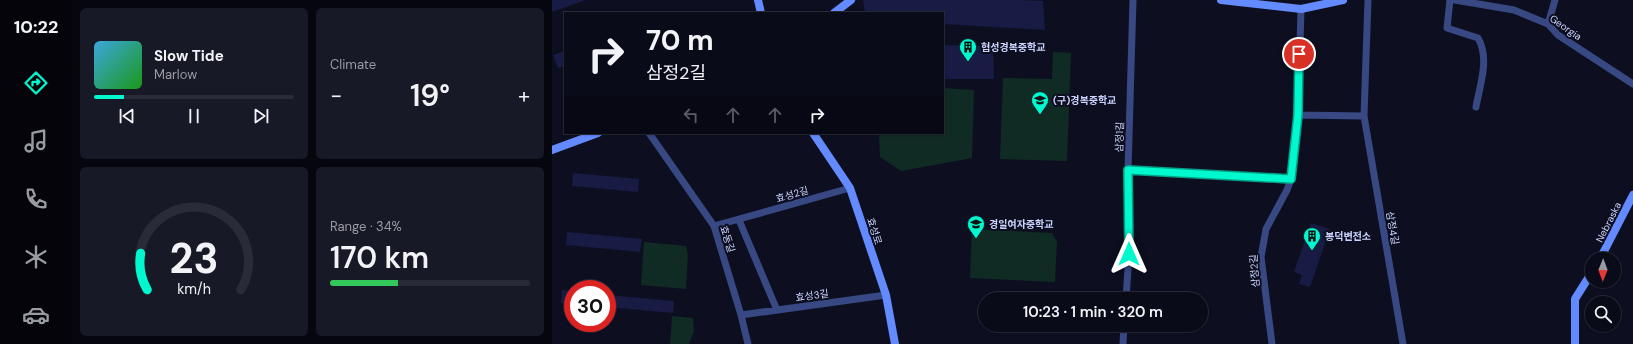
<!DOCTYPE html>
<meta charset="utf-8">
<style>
body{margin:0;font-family:"DM Sans","Noto Sans KR",sans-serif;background:#181926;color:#f1f3f6;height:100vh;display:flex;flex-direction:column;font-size:15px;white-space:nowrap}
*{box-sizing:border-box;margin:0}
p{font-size:13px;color:#999ba2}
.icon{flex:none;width:22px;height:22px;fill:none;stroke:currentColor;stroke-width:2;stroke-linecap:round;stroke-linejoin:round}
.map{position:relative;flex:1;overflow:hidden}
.side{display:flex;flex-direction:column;gap:8px;padding:8px;background:#06060e;width:480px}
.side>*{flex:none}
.top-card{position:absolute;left:12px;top:12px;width:380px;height:122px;border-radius:0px;box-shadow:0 1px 3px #0004,0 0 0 1px #2a2b38;background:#0a0b19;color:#f1f3f6;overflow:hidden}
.needle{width:26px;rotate:181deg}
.buttons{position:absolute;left:1033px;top:252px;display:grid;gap:8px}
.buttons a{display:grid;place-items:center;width:36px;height:36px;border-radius:50%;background:#0a0b19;box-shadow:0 1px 3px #0004,0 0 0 1px #2a2b38;font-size:20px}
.speed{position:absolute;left:12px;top:280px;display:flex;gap:8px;font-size:20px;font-weight:700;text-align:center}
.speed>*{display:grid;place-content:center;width:52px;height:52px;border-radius:50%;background:#0a0b19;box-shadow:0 1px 3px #0004,0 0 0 1px #2a2b38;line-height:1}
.speed .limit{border:6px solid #d22;background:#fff;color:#111}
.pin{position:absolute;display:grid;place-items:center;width:34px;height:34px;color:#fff;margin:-17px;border:2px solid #fff;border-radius:50%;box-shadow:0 1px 4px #0007}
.me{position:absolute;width:44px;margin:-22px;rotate:0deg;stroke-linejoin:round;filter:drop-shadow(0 0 3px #0008)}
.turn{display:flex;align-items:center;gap:14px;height:84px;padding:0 16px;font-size:18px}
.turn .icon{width:52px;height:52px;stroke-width:2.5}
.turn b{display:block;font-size:28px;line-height:34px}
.lanes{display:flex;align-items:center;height:38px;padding:0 16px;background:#0003;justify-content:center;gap:20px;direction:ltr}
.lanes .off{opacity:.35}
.big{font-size:30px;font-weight:600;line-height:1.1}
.side .card{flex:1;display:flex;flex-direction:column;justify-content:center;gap:6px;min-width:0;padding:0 14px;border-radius:6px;background:#181926}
.side .dial{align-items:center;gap:0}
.dial svg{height:104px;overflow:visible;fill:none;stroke:#2a2b38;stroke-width:7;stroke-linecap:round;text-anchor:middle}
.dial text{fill:#f1f3f6;stroke:none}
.song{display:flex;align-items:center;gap:12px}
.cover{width:48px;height:48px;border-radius:6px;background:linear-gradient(135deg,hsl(200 70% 55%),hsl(120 70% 35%))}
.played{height:4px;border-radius:2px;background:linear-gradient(90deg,#00f8ce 15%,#2a2b38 15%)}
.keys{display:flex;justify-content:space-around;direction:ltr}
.heat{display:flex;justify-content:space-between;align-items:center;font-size:22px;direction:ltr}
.charge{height:6px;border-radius:3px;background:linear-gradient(90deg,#34c759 34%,#2a2b38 0)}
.side .tiles{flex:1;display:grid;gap:8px;grid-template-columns:repeat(2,1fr)}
.trip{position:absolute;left:426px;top:292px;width:230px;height:40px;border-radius:20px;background:#0a0b19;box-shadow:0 1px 3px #0004,0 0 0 1px #2a2b38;font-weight:600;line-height:40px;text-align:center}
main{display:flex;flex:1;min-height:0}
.dock{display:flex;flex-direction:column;width:72px;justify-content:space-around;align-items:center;background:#04040a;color:#999ba2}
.dock .icon{width:28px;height:28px}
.dock .on{color:#00f8ce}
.dock b{font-size:18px;color:#f1f3f6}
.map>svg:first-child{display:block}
</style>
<main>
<nav class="dock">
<b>10:22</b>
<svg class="icon on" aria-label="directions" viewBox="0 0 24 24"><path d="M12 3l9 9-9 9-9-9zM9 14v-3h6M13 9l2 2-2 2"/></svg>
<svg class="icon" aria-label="music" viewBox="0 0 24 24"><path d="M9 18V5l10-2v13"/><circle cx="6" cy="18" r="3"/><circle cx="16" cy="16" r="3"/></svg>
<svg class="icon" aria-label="phone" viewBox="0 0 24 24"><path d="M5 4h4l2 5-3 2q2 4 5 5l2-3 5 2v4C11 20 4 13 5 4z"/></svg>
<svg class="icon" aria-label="climate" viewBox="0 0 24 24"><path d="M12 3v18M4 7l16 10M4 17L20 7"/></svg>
<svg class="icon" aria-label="car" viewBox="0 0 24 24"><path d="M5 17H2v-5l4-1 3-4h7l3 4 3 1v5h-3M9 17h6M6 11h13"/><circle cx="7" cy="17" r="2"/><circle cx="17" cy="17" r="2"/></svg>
</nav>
<section class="side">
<div class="tiles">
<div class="card">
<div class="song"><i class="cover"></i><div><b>Slow Tide</b><p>Marlow</p></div></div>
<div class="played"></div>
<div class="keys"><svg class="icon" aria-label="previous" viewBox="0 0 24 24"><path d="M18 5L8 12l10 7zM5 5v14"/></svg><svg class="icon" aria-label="pause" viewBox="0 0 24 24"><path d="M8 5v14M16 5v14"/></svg><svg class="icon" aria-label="next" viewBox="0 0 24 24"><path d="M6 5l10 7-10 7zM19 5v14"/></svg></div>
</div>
<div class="card"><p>Climate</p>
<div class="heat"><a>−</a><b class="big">19°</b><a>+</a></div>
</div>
<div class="card dial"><svg viewBox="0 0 100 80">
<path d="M14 69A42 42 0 1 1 86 69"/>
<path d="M14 69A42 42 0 0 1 9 41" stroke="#00f8ce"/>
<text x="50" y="56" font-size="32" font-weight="700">23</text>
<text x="50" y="72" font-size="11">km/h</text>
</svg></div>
<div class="card"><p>Range · 34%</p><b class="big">170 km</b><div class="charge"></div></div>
</div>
</section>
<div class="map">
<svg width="1081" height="344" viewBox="0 0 1081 344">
<rect width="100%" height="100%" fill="#0d0f21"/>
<path fill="#102b23" d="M501 52 519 53 515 161 448 159 451 78 500 79Z
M391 88 422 90 420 158 349 171 328 157 327 133H391Z
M420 229 500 233 505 242 503 282 418 278Z
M92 242 134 246 136 255 134 289 89 285Z
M120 316 141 318 142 331 137 344H118Z"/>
<path fill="#181b43" d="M0 0H31V1L0 12Z
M311 0H471L491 1 493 30 391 24V13H313Z
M391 45 441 46 442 79H391Z
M13 51V66L6 68 1 55Z
M21 173 87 179 86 192 20 186Z
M759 223 778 229 758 287 747 284 750 275 742 272Z
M15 232 90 239 88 252 14 245Z
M10 290 21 291V304L9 303Z
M55 295 122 301 121 313 55 307Z"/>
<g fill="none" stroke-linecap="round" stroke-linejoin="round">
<path stroke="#374882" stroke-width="7" d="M816 0 812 116 851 344
M898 0 895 28 926 38C938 59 928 84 924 107
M903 0 962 10 996 24 1006 35 1081 84
M996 24 1003 0
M746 115 812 116
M97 133 162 226 189 315 196 344
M576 170 739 179
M187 220 225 310
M162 226 298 188
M574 299 577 254 576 170 581 0
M189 315 334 295
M571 344 572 325
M720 344 709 257 714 229 735 190 739 179 746 115 749 9"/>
<path stroke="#648aff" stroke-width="8" d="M206 0 209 13
M669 0 749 9 791 0
M282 13 299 0
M261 133 298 188 334 295 343 344
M0 150 46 133
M1048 259 1081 195
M1023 344V299L1040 272"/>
</g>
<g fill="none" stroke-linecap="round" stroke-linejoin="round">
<g stroke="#00a186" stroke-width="10">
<path id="route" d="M577 254 576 170 739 179 746 115 747 54"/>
</g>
<use href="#route" stroke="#00f8ce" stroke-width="7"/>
</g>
<defs>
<g id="building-pin" transform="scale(0.9)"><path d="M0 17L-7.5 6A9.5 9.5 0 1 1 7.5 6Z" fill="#00f8ce" stroke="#0d0f21"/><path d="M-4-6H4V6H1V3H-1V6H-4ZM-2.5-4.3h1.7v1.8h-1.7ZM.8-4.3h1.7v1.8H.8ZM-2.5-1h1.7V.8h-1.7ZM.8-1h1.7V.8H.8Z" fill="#111"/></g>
<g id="school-pin" transform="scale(0.9)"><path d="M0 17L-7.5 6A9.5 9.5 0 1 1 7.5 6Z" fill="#00f8ce" stroke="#0d0f21"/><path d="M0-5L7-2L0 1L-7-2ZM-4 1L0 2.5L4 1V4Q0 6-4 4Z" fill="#111"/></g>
</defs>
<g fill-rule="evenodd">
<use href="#building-pin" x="416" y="47"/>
<use href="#school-pin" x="488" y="100"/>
<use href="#school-pin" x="424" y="224"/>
<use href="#building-pin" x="760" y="236"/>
</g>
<g text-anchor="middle" stroke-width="4" stroke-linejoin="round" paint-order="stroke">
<g font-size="10" fill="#cdd5ff" stroke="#0d0f21">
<text transform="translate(1014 27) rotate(35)" y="4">Georgia</text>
<text transform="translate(567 137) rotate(-88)" y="4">삼정1길</text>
<text transform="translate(240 194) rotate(-16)" y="4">효성2길</text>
<text transform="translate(1056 222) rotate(-63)" y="4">Nebraska</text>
<text transform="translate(841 228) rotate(80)" y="4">삼정4길</text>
<text transform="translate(323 231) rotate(72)" y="4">효성로</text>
<text transform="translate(176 239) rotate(72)" y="4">효동길</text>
<text transform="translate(702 271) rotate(-94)" y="4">삼정2길</text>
<text transform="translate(260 295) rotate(-8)" y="4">효성3길</text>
</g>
<g font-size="10" font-weight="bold" fill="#cdd5ff" stroke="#0d0f21" text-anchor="start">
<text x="429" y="51">협성경복중학교</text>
<text x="501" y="104">(구)경복중학교</text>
<text x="437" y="228">경일여자중학교</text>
<text x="773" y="240">봉덕변전소</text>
</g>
</g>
</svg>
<div class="buttons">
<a><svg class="needle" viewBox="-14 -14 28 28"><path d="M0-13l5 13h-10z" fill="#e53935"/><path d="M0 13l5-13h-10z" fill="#999ba2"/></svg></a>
<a><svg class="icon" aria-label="search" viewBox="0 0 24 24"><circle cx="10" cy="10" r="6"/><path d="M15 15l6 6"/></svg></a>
</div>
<div class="speed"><div class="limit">30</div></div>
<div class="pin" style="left:747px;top:54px;background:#d93025"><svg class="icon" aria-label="arrive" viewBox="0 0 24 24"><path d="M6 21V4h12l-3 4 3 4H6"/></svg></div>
<svg class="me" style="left:577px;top:254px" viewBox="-20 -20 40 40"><path d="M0-17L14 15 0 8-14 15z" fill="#00f8ce" stroke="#fff" stroke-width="4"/></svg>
<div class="trip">10:23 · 1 min · 320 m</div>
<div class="top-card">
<div class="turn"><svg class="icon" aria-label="right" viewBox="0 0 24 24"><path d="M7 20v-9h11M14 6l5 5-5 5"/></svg><div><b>70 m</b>삼정2길</div></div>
<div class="lanes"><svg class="icon off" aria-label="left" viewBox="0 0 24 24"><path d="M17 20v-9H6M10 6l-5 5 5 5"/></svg><svg class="icon off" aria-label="ahead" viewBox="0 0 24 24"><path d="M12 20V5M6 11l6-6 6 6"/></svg><svg class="icon off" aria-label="ahead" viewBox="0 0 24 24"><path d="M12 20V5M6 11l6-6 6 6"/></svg><svg class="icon" aria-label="right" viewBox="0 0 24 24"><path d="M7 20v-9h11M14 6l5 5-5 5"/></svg></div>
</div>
</div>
</main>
